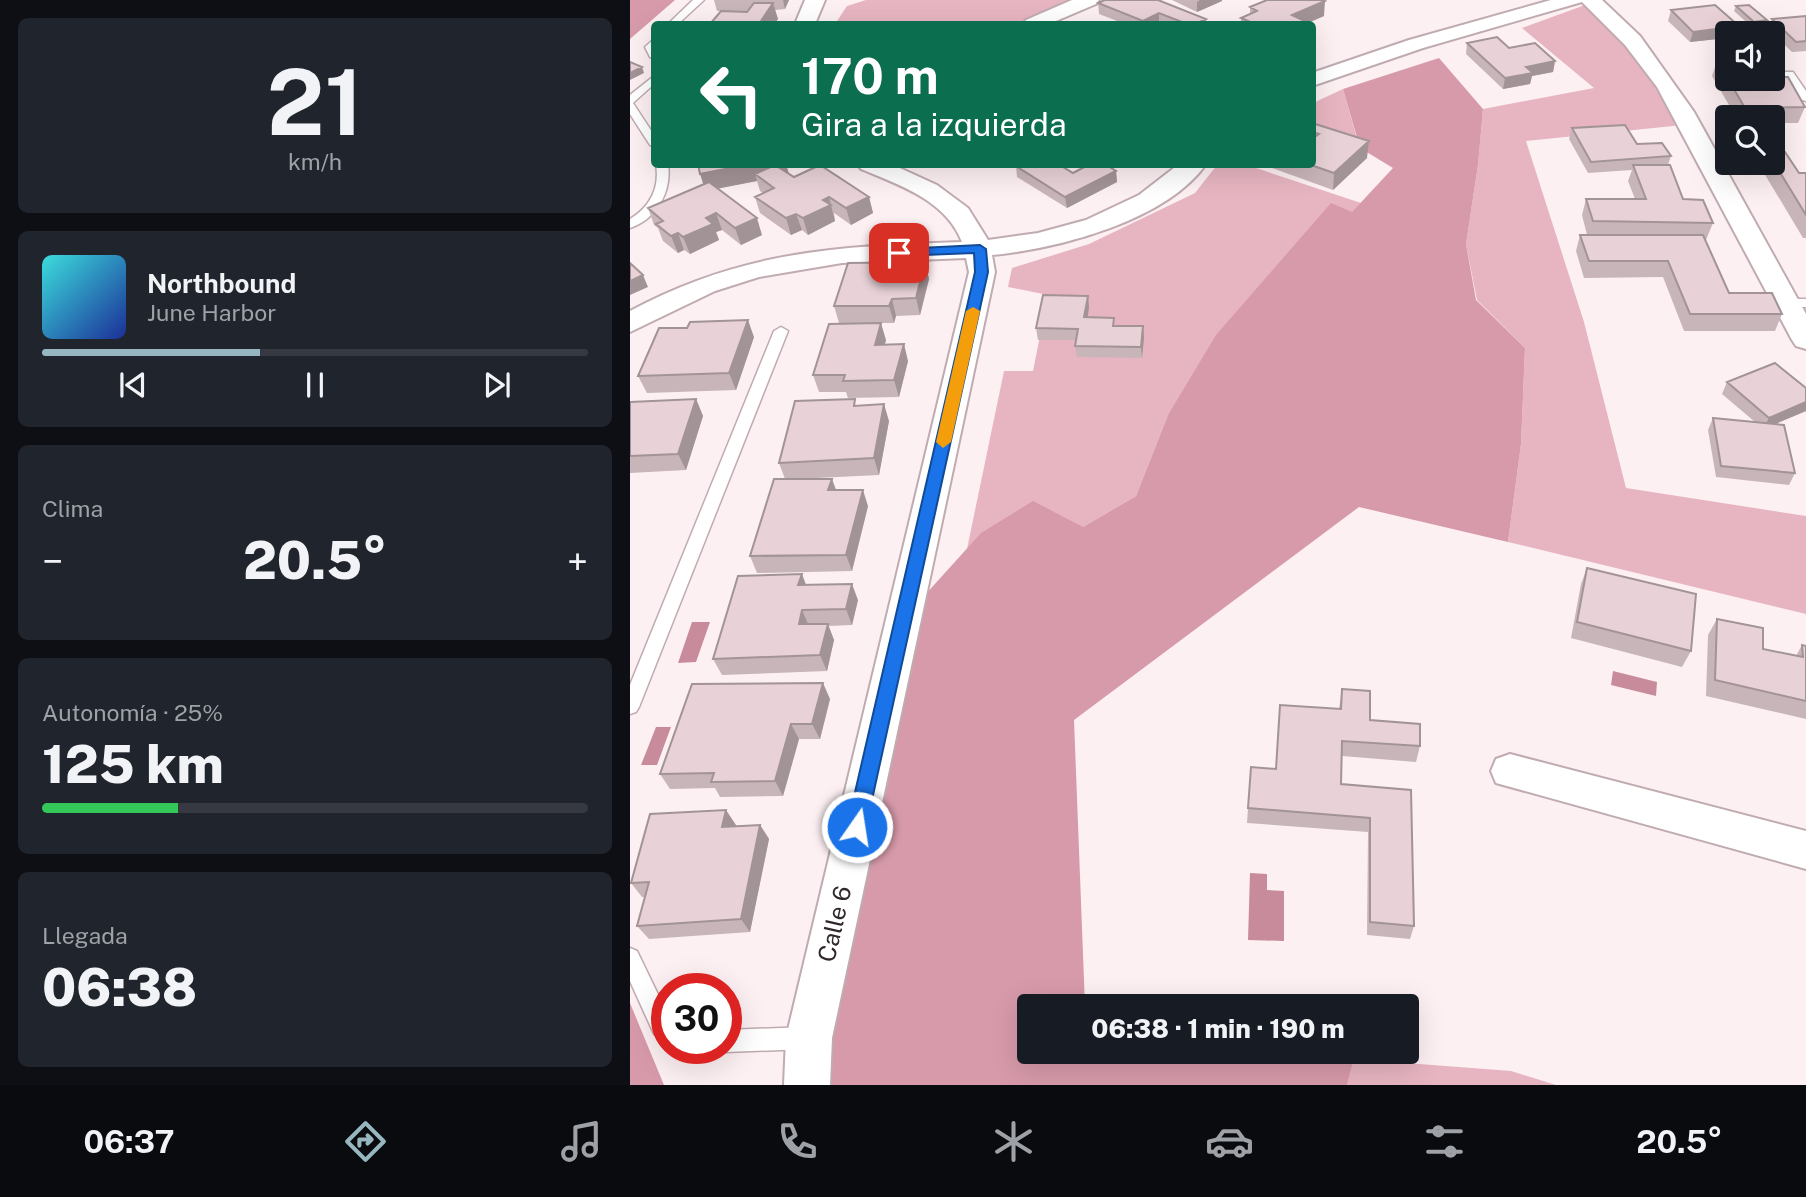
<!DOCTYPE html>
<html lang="es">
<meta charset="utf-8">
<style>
body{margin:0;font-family:"Public Sans",sans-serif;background:#20242c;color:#f1f3f6;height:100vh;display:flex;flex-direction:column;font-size:26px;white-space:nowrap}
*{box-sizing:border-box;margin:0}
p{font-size:23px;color:#9ea1a6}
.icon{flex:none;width:38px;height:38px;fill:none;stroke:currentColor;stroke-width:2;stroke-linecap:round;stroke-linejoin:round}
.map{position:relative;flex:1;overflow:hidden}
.drawer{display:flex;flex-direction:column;gap:18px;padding:18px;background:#0d0f14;width:630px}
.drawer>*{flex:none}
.top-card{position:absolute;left:21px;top:21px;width:665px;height:147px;border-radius:7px;box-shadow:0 7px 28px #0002;background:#0b6e4f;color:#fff;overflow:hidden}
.tools{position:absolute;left:1085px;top:21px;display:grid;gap:14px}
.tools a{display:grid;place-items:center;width:70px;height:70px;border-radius:7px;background:#171b24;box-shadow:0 7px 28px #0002;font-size:35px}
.speed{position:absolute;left:21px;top:973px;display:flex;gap:14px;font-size:35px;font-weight:700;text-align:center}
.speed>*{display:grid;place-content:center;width:91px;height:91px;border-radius:50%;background:#171b24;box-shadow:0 7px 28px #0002;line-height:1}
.speed .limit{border:10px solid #d22;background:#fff;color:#111}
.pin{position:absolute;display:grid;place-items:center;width:60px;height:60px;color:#fff;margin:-30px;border-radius:14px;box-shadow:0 4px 10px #0006}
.me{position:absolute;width:77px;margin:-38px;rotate:13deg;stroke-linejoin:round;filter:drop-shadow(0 0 5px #0008)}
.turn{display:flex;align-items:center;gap:24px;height:147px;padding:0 35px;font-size:32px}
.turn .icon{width:91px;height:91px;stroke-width:2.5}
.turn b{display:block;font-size:49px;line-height:60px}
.big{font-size:52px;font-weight:800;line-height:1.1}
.drawer .card{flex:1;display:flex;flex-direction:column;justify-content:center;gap:10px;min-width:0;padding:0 24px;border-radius:10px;background:#20242c}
.drawer .dial{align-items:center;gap:0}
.dial b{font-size:91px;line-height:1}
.song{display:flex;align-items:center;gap:21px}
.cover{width:84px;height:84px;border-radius:10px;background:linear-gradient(135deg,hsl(180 70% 55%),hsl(230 70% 35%))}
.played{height:7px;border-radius:4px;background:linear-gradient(90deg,#96b7bf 40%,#363941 40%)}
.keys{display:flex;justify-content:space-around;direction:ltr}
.heat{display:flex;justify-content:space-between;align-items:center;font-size:38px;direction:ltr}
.charge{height:10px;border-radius:5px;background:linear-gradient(90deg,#34c759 25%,#363941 0)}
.trip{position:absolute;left:387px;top:994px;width:402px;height:70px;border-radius:7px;background:#171b24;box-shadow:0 7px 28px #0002;font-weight:800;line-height:70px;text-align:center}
.tabs{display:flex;height:112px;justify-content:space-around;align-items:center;background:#090b0e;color:#9ea1a6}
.tabs .icon{width:49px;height:49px}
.tabs .active{color:#96b7bf}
.tabs b{font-size:32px;color:#f1f3f6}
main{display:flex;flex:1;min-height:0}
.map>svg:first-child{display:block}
</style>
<main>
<section class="drawer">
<div class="card dial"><b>21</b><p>km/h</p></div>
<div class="card">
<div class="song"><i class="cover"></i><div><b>Northbound</b><p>June Harbor</p></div></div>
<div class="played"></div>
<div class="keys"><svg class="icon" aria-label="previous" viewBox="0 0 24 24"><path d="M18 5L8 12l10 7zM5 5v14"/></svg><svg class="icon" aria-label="pause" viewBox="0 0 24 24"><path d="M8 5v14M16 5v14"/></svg><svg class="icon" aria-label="next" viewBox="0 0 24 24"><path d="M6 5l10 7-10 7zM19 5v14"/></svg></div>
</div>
<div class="card"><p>Clima</p>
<div class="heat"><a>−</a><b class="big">20.5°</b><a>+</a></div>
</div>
<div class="card"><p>Autonomía · 25%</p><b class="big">125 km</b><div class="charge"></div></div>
<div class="card"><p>Llegada</p><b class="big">06:38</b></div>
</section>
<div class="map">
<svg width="1176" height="1085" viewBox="0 0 1176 1085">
<rect width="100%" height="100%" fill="#fdf0f3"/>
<path fill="#e7b5c1" d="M236 0H444L387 24H205L217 6Z
M955 5C999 34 1027 81 1053 125L896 141 954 322 996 488 1176 516V614L878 542 891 444 895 348 847 300 836 244 848 165 853 109 964 88 892 28Z
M713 89 729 146 683 130V103Z
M587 165H617L731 203 538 415 506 496 453 527 337 549 374 371H403L418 295 378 287 382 268 459 244 565 193Z
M724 1059 881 1071 926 1085H717Z"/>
<path fill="#d79aaa" d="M0 0H45L0 39Z
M809 58 853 109 848 165 836 244 846 300 895 348 891 444 878 542 729 507 444 720 455 1006H399V1052H659L724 1059 717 1085H195L192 1075 294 596 351 533 403 501 453 527 506 496 538 415 586 335 701 203 722 212 763 168 730 148 713 89Z
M0 1003 34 1085H0Z"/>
<path fill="#c78b9b" d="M62 622H80L66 662 48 663Z
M983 671 1027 682 1026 696 981 685Z
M26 727H41L27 765H11Z
M620 873 637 874V890L654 891V941L618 940Z"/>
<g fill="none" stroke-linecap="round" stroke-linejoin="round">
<g stroke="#c0abb0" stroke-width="3">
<path id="lane" d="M63 0H74L48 24H38Z
M24 39V58L20 57 15 47Z
M1155 72H1163L1176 91V101L1172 100 1154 74Z
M24 76V84L3 103 24 135V146L20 145 0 114V95Z
M26 164H38C42 191 27 219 0 228V219C20 207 30 188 26 164Z
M1176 299V307H1156L1150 303 1156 299Z
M151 327 158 331 9 707 6 712 0 714V685L144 331Z
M0 948 7 951 37 1013V1040L24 1034 0 981Z
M178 1027 186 1030 189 1038 186 1046 178 1049 96 1052 88 1048H96V1030Z"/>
</g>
<g stroke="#c0abb0" stroke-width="4">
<path id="street" d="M175 0H195L185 24H165Z
M442 0H469L466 4 419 24H393L396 20Z
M921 0H972L1010 36 1064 112 1176 314V349L1166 346 1162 340 1027 87 995 45 952 2 793 48 682 86V73L779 40Z
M227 164H261L307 185 338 208 358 240 408 233 456 220 509 195 549 164H576C536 221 427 249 362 255L365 272 202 1038 200 1085H154L156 1038 339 272 336 258 212 263 129 277 85 291 0 332V311C111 251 209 246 332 242 316 200 269 185 231 169Z
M880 754 1176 831V869L866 783 861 771 866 759Z"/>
</g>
<use href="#lane" fill="#fff" fill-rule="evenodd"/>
<use href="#street" fill="#fff" fill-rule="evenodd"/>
</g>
<path fill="#c8b5b9" d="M84 0H159L155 9 145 10 148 19 144 24H80L91 11H87Z
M542 0H592V1L567 12Z
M468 3 576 19V24H495L469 14Z
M1106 6 1135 26 1122 27 1104 11Z
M620 7 694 16 678 23 681 24H611V18L620 14Z
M1041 10 1097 33V38L1060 42 1038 21Z
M1176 16V51L1162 52 1138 29 1142 19Z
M837 43 879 48 925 61 923 72 902 76 900 84 873 89 836 54Z
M1097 60V79H1143L1175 107 1168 123H1143V117H1106L1082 76 1087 61Z
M682 123 737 158 703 190 631 164H682Z
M942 128 1007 144 1041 156 1038 165 1053 199 1083 223 1076 240H1075L1099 293 1152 314 1145 331H1054L1033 277 954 278 946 251 950 235H957L952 215 956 199H1005L998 181 1002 170 958 173 939 139Z
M1143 152 1169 173H1176V238H1173L1131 168 1133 163H1143Z
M68 164H156L158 173 164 177 239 197 243 213 221 225 204 213 205 221 178 235 172 230 161 235 130 213 125 197 133 193 130 191 127 181 88 188 132 235 111 245 92 230 86 232 89 240 60 254 54 250 48 253 33 241 28 228 24 225 18 208 73 184Z
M389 164H438L433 168 443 173 486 171 487 182 437 208 387 177 386 166Z
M295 262 299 279 290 315 266 316 264 323H209L204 306Z
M458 296 459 307 458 317 484 326H513L514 338 512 358 447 357 445 346 446 340H408L406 328Z
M124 337 106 390 17 393 8 376Z
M256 340 255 344 278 361 269 397 218 398 216 392H189L183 375Z
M1097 382 1176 388V411L1145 424 1165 473 1159 485 1086 477 1078 430 1083 418 1125 422 1092 394Z
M66 399 73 416 56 470 0 473V402Z
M227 406 259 421 249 475 166 479 206 490 238 506 222 571 127 573 120 556 155 479 149 463Z
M957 568 1061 651 1052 667 941 638 951 584Z
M176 585 228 600 222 625 198 626 204 640 197 671 92 675 83 659Z
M1087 619 1133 649 1166 656 1172 645 1176 646V719L1076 696 1078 635Z
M712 689 740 720 790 746 786 762 712 756 711 784 781 790 784 926 780 939 737 935 738 832 617 823 618 808 709 709Z
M200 699 190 739H169L153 796 90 797 85 788 40 789 30 774Z
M106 825 105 826 130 825 139 839 120 932 19 939 7 926 15 897H12L1 883Z"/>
<path fill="#a29396" d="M153 0H159L155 9Z
M570 0H592V1L567 12V2Z
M695 1 694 16 675 24 662 15Z
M143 3 148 19 144 24H129Z
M529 13V24H513V21Z
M576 19V24H566Z
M1137 20 1135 26 1122 27 1124 22Z
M1109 26 1106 33H1097V38L1060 42 1063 32Z
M925 61 923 72 902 76 900 84 873 89 875 78 896 67Z
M12 67 14 73 0 80V73Z
M739 141 737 158 703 190 704 173Z
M120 164H156L159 174H125L127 181 76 191 70 174Z
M486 171 487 182 437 208 435 197Z
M199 197 205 221 178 235 173 218 193 200Z
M239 197 243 213 221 225 216 208Z
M86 213 92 230 86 232 89 240 60 254 53 237 76 218Z
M166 214 172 230 161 235 156 218Z
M127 218 132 235 111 245 105 228Z
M48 233 54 250 48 253 41 236Z
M295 262 299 279 290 315 286 298Z
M13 275 18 287 0 295V281Z
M458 296 459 307 456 329 454 317Z
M262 299 266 316 264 323 259 306Z
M118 320 124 337 106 390 99 373Z
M251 323 256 340 250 361 245 345Z
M513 326 514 338 512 358 511 347Z
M274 344 278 361 269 397 264 380Z
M66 399 73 416 56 470 48 454Z
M1176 402V411L1133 429 1139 418Z
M254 404 259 421 249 475 244 458Z
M202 479 208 495 198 490Z
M233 490 238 506 222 571 216 555Z
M172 574 178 590 168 585Z
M222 584 228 600 222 625 216 609Z
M172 610 179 626 169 624Z
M198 624 204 640 197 671 190 655Z
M193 683 200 699 190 739 182 724Z
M161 724 169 739 153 796 145 781Z
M96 810 106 825 102 842 92 827Z
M130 825 139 839 120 932 111 919Z"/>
<path fill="#e8d2d7" stroke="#a29396" stroke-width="2" d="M475 0H528L576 19 566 24H557L529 13 513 21 468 3Z
M637 0H693L695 1 662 15 681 24H625L611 18 627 11 620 7Z
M124 3H143L129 24H80L91 11 117 12Z
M1085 5 1109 26 1063 32 1041 10Z
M1119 5 1137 20 1124 22 1106 6Z
M1176 16V41L1166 42 1142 19Z
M867 37 879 48 905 43 925 61 896 67 903 73 875 78 837 43Z
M1097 60V77L1087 61Z
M0 62 12 67 0 73Z
M1143 77H1158L1175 107 1115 108 1098 79H1143Z
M682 123 739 141 704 173 678 164H682V139L689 134 682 132Z
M995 125 1007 144 1032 143 1041 156 961 162 942 128Z
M1143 152H1155L1169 173H1176V215L1143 161Z
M68 164H120L70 174Z
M389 164H428L443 173 460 164H475L486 171 435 197 386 166Z
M145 165 164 177 190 165 239 197 216 208 199 197 193 200 201 205 173 218 166 214 156 218 125 197 144 188 125 174Z
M1003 165H1040L1053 199 1073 200 1083 223 963 221 956 199H1016Z
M79 182 127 218 105 228 86 213 76 218 83 224 53 237 48 233 41 236 26 224 33 221 18 208Z
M950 235H1073L1099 293H1142L1152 314H1060L1038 261H959Z
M295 262 286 298 262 299 259 306H204L218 263Z
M0 263 13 275 0 281Z
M413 295 458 296 454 317 484 318 483 326H513L511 347 445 346 448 329 406 328Z
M118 320 99 373 8 376 29 328H57L60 322Z
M251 323 245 345 274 344 264 380 213 381 215 375H183L199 324Z
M1145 363 1176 388V402L1139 418 1097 382Z
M66 399 48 454 0 456V402Z
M225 399 224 406 254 404 244 458 149 463 165 401Z
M1083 418 1154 425 1165 473 1091 466Z
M144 479H202L198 490H233L216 555 120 556Z
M957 568 1066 594 1061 651 947 622Z
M172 574 168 585 222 584 216 609 172 610 169 624H198L190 655 83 659 108 576Z
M1087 619 1133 628V649L1173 657 1172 645 1176 646V701L1085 680Z
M193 683 182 724H161L145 781 81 782 84 773 30 774 62 684Z
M712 689 740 691V720L790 724V746L712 741 711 784 781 790 784 926 740 922V818L618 808 621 767 646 769 650 705 711 709Z
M96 810 92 827 130 825 111 919 7 926 19 882 1 883 20 814Z"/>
<path fill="#1a73e8" stroke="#114b97" stroke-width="2" d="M350 245 356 249 358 272 236 827 234 833 227 835 220 833 217 827 345 272 344 253 269 256 263 253 269 249Z"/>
<path fill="#f59e0b" d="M343 307 350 311 321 442 313 448 306 442 336 311Z"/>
<g text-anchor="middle" stroke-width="5" stroke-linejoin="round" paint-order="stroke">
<g font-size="24" fill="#2f2728" stroke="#fff">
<text transform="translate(205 924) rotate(-77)" y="8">Calle 6</text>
</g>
</g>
</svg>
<div class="tools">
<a><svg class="icon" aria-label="sound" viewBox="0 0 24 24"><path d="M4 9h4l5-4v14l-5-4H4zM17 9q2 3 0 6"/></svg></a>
<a><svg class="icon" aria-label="search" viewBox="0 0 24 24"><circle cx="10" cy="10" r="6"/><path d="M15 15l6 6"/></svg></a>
</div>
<div class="speed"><div class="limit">30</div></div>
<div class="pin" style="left:269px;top:253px;background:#d93025"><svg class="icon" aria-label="arrive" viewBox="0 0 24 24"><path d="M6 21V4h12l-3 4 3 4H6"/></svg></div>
<svg class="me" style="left:227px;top:827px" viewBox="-20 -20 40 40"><circle r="17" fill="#1a73e8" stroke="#fff" stroke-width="3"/><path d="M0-11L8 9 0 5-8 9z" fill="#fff"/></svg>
<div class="trip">06:38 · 1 min · 190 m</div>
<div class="top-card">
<div class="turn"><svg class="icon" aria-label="left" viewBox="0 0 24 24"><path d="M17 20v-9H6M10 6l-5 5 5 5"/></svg><div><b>170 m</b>Gira a la izquierda</div></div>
</div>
</div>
</main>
<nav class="tabs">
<b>06:37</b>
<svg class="icon active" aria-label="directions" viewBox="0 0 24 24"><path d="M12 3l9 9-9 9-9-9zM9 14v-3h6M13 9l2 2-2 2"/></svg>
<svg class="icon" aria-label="music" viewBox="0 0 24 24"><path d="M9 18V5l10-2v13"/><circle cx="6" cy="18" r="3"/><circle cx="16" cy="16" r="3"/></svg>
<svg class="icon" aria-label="phone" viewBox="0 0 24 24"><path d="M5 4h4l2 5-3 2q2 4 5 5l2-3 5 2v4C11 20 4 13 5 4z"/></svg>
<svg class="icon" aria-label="climate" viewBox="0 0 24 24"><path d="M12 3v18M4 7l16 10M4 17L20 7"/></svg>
<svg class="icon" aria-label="car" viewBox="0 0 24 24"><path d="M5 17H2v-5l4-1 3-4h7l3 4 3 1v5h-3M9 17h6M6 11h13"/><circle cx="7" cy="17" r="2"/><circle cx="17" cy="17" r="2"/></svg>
<svg class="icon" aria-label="filters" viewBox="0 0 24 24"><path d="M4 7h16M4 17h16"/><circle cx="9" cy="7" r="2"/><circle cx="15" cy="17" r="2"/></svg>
<b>20.5°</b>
</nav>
